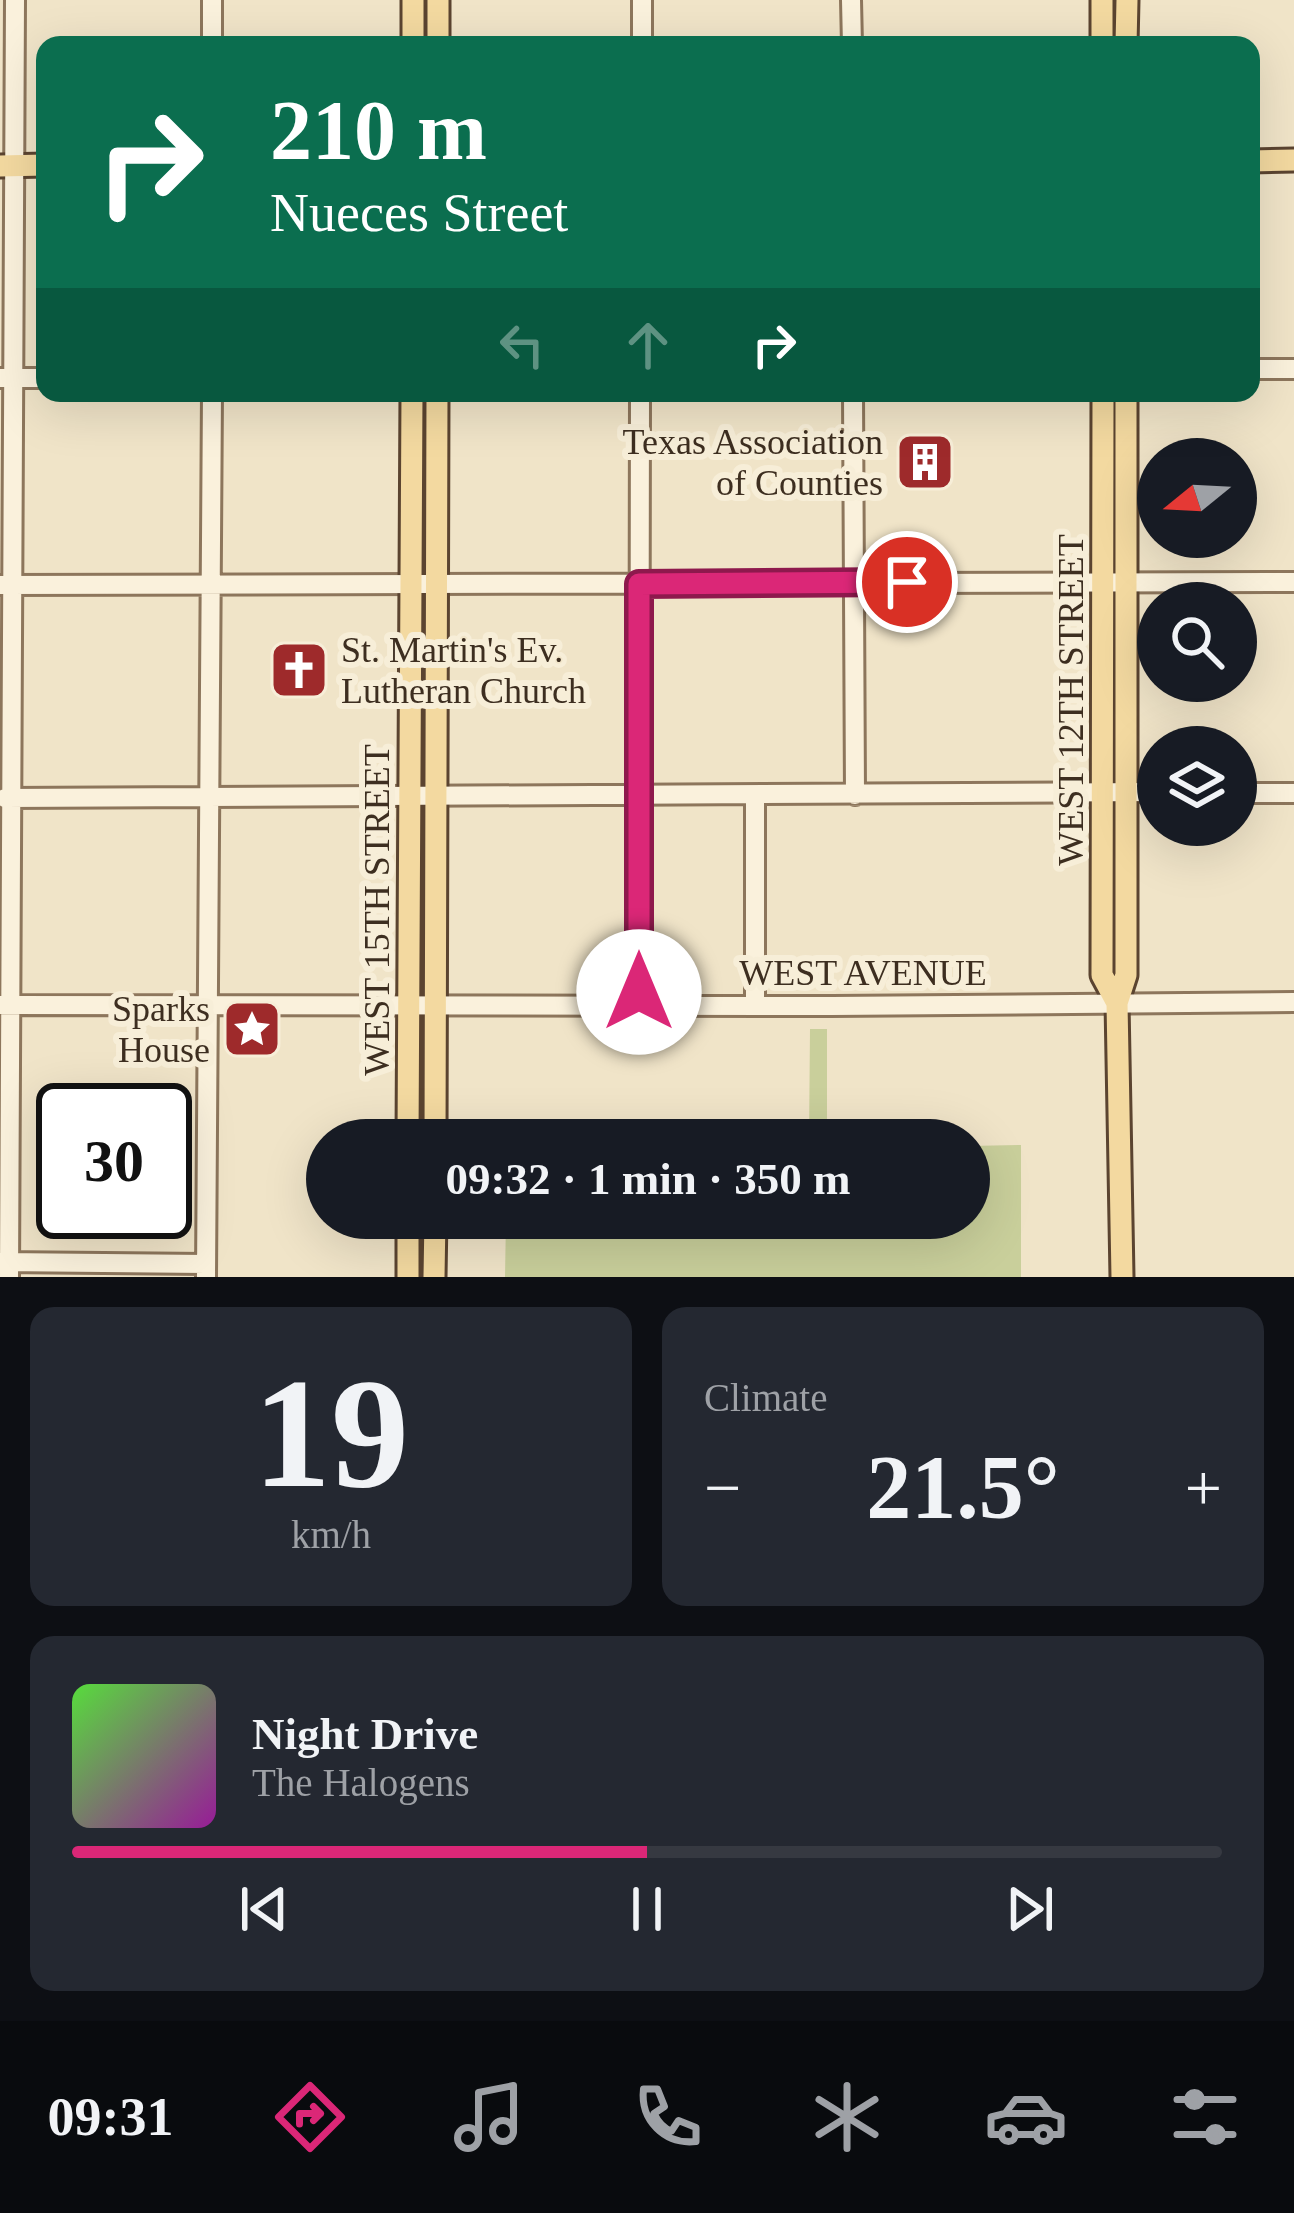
<!DOCTYPE html>
<meta charset="utf-8">
<style>
body{margin:0;font-family:Georgia,serif;background:#242831;color:#f1f3f6;height:100vh;display:flex;flex-direction:column;font-size:45px;white-space:nowrap}
*{box-sizing:border-box;margin:0}
p{font-size:39px;color:#9ea1a6}
.icon{flex:none;width:66px;height:66px;fill:none;stroke:currentColor;stroke-width:2;stroke-linecap:round;stroke-linejoin:round}
.map{position:relative;height:1277px;overflow:hidden}
.side{display:flex;flex-direction:column;gap:30px;padding:30px;background:#0d0f14;flex:1}
.side>*{flex:none}
.banner{position:absolute;left:36px;top:36px;width:1224px;height:366px;border-radius:24px;box-shadow:0 12px 48px #0002;background:#0b6e4f;color:#fff;overflow:hidden}
.needle{width:78px;rotate:252deg}
.controls{position:absolute;left:1137px;top:438px;display:grid;gap:24px}
.controls a{display:grid;place-items:center;width:120px;height:120px;border-radius:50%;background:#171b24;box-shadow:0 12px 48px #0002;font-size:60px}
.speed{position:absolute;left:36px;top:1083px;display:flex;gap:24px;font-size:60px;font-weight:700;text-align:center}
.speed>*{display:grid;place-content:center;width:156px;height:156px;border-radius:50%;background:#171b24;box-shadow:0 12px 48px #0002;line-height:1}
.speed .limit{border:6px solid #111;border-radius:18px;background:#fff;color:#111}
.pin{position:absolute;display:grid;place-items:center;width:102px;height:102px;color:#fff;margin:-51px;border:6px solid #fff;border-radius:50%;box-shadow:0 3px 12px #0007}
.me{position:absolute;width:132px;margin:-66px;rotate:0deg;stroke-linejoin:round;filter:drop-shadow(0 0 9px #0008)}
.turn{display:flex;align-items:center;gap:42px;height:252px;padding:0 36px;font-size:54px}
.turn .icon{width:156px;height:156px;stroke-width:2.5}
.turn b{display:block;font-size:84px;line-height:102px}
.lanes{display:flex;align-items:center;height:114px;padding:0 36px;background:#0003;justify-content:center;gap:60px;direction:ltr}
.lanes .off{opacity:.35}
.big{font-size:90px;font-weight:700;line-height:1.1}
.side .widget{flex:1;display:flex;flex-direction:column;justify-content:center;gap:18px;min-width:0;padding:0 42px;border-radius:24px;background:#242831}
.side .dial{align-items:center;gap:0}
.dial b{font-size:156px;line-height:1}
.song{display:flex;align-items:center;gap:36px}
.cover{width:144px;height:144px;border-radius:18px;background:linear-gradient(135deg,hsl(110 70% 55%),hsl(300 70% 35%))}
.played{height:12px;border-radius:6px;background:linear-gradient(90deg,#db2777 50%,#363941 50%)}
.keys{display:flex;justify-content:space-around;direction:ltr}
.heat{display:flex;justify-content:space-between;align-items:center;font-size:66px;direction:ltr}
.side .tiles{flex:1;display:grid;gap:30px;grid-template-columns:1fr 1fr}
.widget:last-child{grid-column:span 2}
.trip{position:absolute;left:306px;top:1119px;width:684px;height:120px;border-radius:60px;background:#171b24;box-shadow:0 12px 48px #0002;font-weight:700;line-height:120px;text-align:center}
.menu{display:flex;height:192px;justify-content:space-around;align-items:center;background:#090b0e;color:#9ea1a6}
.menu .icon{width:84px;height:84px}
.menu .selected{color:#db2777}
.menu b{font-size:54px;color:#f1f3f6}
.map>svg:first-child{display:block}
</style>
<div class="map">
<svg width="1294" height="1277" viewBox="0 0 1294 1277">
<rect width="100%" height="100%" fill="#f0e4c8"/>
<path fill="#c9cf9b" d="M810 1029H827V1140H809Z
M1021 1145V1277H505L506 1218H969V1146Z"/>
<g fill="none" stroke-linecap="round" stroke-linejoin="round">
<g stroke="#8d765c" stroke-width="24">
<path id="minor" d="M642 0V45
M851 0 852 45
M212 45V0
M1251 369H1294
M0 378H45
M853 393 855 795
M0 585 1294 582
M1236 793H1294
M5 798 1158 792
M0 1005 832 1006 1294 1002
M639 1006 640 393
M755 1006V795
M1 1262 206 1264
M9 1277 15 0
M206 1277 212 393"/>
</g>
<g stroke="#5b4430" stroke-width="27">
<path id="major" d="M413 45V0
M438 45V0
M1102 45V0
M1126 45 1127 0
M1251 161 1294 160
M0 166 45 165
M1103 393 1102 975 1117 1003
M408 1140 412 393
M435 1140 437 393
M408 1277V1218
M434 1277 435 1218
M1122 1277 1117 1003 1126 975V393"/>
</g>
<use href="#minor" stroke="#faf1dc" stroke-width="18"/>
<use href="#major" stroke="#f3d9a0" stroke-width="21"/>
</g>
<g fill="none" stroke-linecap="round" stroke-linejoin="round">
<g stroke="#8e194d" stroke-width="30">
<path id="route" d="M639 992V584L907 582"/>
</g>
<use href="#route" stroke="#db2777" stroke-width="21"/>
</g>
<defs>
<g id="building-square" transform="scale(3)"><rect x="-9" y="-9" width="18" height="18" rx="4" fill="#9e2a2b" stroke="#f7eed8"/><path d="M-4-6H4V6H1V3H-1V6H-4ZM-2.5-4.3h1.7v1.8h-1.7ZM.8-4.3h1.7v1.8H.8ZM-2.5-1h1.7V.8h-1.7ZM.8-1h1.7V.8H.8Z" fill="#fff"/></g>
<g id="church-square" transform="scale(3)"><rect x="-9" y="-9" width="18" height="18" rx="4" fill="#9e2a2b" stroke="#f7eed8"/><path d="M-1.2-6h2.4v3.5h3.3v2.4h-3.3V6h-2.4V-.1h-3.3v-2.4h3.3Z" fill="#fff"/></g>
<g id="sight-square" transform="scale(3)"><rect x="-9" y="-9" width="18" height="18" rx="4" fill="#9e2a2b" stroke="#f7eed8"/><path d="M0-6L1.8-2.2L6-1.7L2.9 1.2L3.7 5.4L0 3.3L-3.7 5.4L-2.9 1.2L-6-1.7L-1.8-2.2Z" fill="#fff"/></g>
</defs>
<g fill-rule="evenodd">
<use href="#building-square" x="925" y="462"/>
<use href="#church-square" x="299" y="670"/>
<use href="#sight-square" x="252" y="1029"/>
</g>
<g text-anchor="middle" stroke-width="12" stroke-linejoin="round" paint-order="stroke">
<g font-size="36" fill="#3d2e20" stroke="#f7eed8" text-anchor="end">
<text x="883" y="454">Texas Association<tspan x="883" dy="41">of Counties</tspan></text>
<text x="341" y="662" text-anchor="start">St. Martin's Ev.<tspan x="341" dy="41">Lutheran Church</tspan></text>
<text x="210" y="1021">Sparks<tspan x="210" dy="41">House</tspan></text>
</g>
<g font-size="36" fill="#3d2e20" stroke="#f7eed8">
<text transform="translate(1070 700) rotate(-90)" y="13">WEST 12TH STREET</text>
<text transform="translate(376 910) rotate(-90)" y="13">WEST 15TH STREET</text>
<text x="863" y="985">WEST AVENUE</text>
</g>
</g>
</svg>
<div class="controls">
<a><svg class="needle" viewBox="-14 -14 28 28"><path d="M0-13l5 13h-10z" fill="#e53935"/><path d="M0 13l5-13h-10z" fill="#9ea1a6"/></svg></a>
<a><svg class="icon" aria-label="search" viewBox="0 0 24 24"><circle cx="10" cy="10" r="6"/><path d="M15 15l6 6"/></svg></a>
<a><svg class="icon" aria-label="layers" viewBox="0 0 24 24"><path d="M12 4l9 5-9 5-9-5zM3 14l9 5 9-5"/></svg></a>
</div>
<div class="speed"><div class="limit">30</div></div>
<div class="pin" style="left:907px;top:582px;background:#d93025"><svg class="icon" aria-label="arrive" viewBox="0 0 24 24"><path d="M6 21V4h12l-3 4 3 4H6"/></svg></div>
<svg class="me" style="left:639px;top:992px" viewBox="-20 -20 40 40"><circle r="19" fill="#fff"/><path d="M0-13L10 11 0 6-10 11z" fill="#db2777"/></svg>
<div class="trip">09:32 · 1 min · 350 m</div>
<div class="banner">
<div class="turn"><svg class="icon" aria-label="right" viewBox="0 0 24 24"><path d="M7 20v-9h11M14 6l5 5-5 5"/></svg><div><b>210 m</b>Nueces Street</div></div>
<div class="lanes"><svg class="icon off" aria-label="left" viewBox="0 0 24 24"><path d="M17 20v-9H6M10 6l-5 5 5 5"/></svg><svg class="icon off" aria-label="ahead" viewBox="0 0 24 24"><path d="M12 20V5M6 11l6-6 6 6"/></svg><svg class="icon" aria-label="right" viewBox="0 0 24 24"><path d="M7 20v-9h11M14 6l5 5-5 5"/></svg></div>
</div>
</div>
<section class="side">
<div class="tiles">
<div class="widget dial"><b>19</b><p>km/h</p></div>
<div class="widget"><p>Climate</p>
<div class="heat"><a>−</a><b class="big">21.5°</b><a>+</a></div>
</div>
<div class="widget">
<div class="song"><i class="cover"></i><div><b>Night Drive</b><p>The Halogens</p></div></div>
<div class="played"></div>
<div class="keys"><svg class="icon" aria-label="previous" viewBox="0 0 24 24"><path d="M18 5L8 12l10 7zM5 5v14"/></svg><svg class="icon" aria-label="pause" viewBox="0 0 24 24"><path d="M8 5v14M16 5v14"/></svg><svg class="icon" aria-label="next" viewBox="0 0 24 24"><path d="M6 5l10 7-10 7zM19 5v14"/></svg></div>
</div>
</div>
</section>
<nav class="menu">
<b>09:31</b>
<svg class="icon selected" aria-label="directions" viewBox="0 0 24 24"><path d="M12 3l9 9-9 9-9-9zM9 14v-3h6M13 9l2 2-2 2"/></svg>
<svg class="icon" aria-label="music" viewBox="0 0 24 24"><path d="M9 18V5l10-2v13"/><circle cx="6" cy="18" r="3"/><circle cx="16" cy="16" r="3"/></svg>
<svg class="icon" aria-label="phone" viewBox="0 0 24 24"><path d="M5 4h4l2 5-3 2q2 4 5 5l2-3 5 2v4C11 20 4 13 5 4z"/></svg>
<svg class="icon" aria-label="climate" viewBox="0 0 24 24"><path d="M12 3v18M4 7l16 10M4 17L20 7"/></svg>
<svg class="icon" aria-label="car" viewBox="0 0 24 24"><path d="M5 17H2v-5l4-1 3-4h7l3 4 3 1v5h-3M9 17h6M6 11h13"/><circle cx="7" cy="17" r="2"/><circle cx="17" cy="17" r="2"/></svg>
<svg class="icon" aria-label="filters" viewBox="0 0 24 24"><path d="M4 7h16M4 17h16"/><circle cx="9" cy="7" r="2"/><circle cx="15" cy="17" r="2"/></svg>
</nav>
